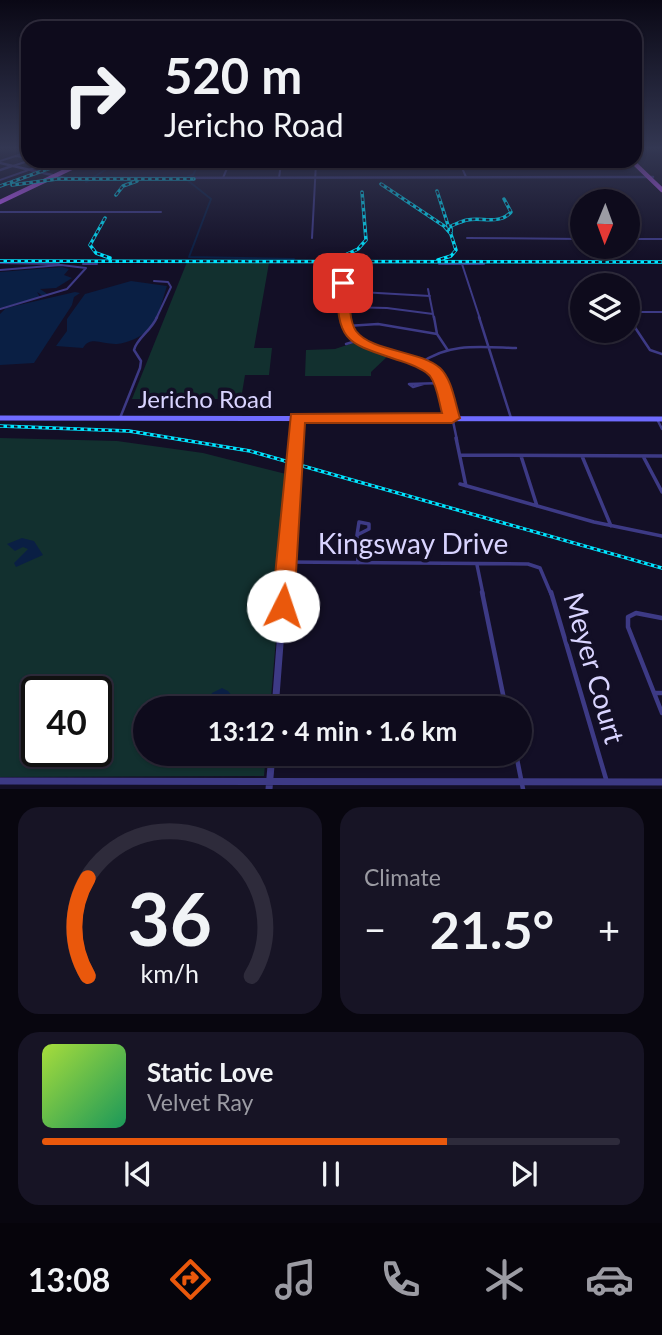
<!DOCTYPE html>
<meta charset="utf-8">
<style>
body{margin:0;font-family:Lato,sans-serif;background:#171425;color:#f1f3f6;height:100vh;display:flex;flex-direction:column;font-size:26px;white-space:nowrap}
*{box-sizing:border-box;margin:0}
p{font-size:23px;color:#9b9ba3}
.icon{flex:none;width:38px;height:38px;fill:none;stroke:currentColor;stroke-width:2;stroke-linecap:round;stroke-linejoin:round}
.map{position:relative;height:789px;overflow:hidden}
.drawer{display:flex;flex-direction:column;gap:18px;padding:18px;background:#08060f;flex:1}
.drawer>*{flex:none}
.banner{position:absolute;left:21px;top:21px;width:621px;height:147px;border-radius:21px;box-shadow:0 2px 5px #0004,0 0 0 2px #2e2b3b;background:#0e0b1c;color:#f1f3f6;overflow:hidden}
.needle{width:46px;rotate:181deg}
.tools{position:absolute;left:570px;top:189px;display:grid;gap:14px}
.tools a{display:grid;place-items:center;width:70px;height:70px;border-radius:50%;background:#0e0b1c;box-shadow:0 2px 5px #0004,0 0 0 2px #2e2b3b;font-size:35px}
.speed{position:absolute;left:21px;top:676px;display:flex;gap:14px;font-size:35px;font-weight:700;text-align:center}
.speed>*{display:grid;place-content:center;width:91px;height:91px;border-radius:50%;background:#0e0b1c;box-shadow:0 2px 5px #0004,0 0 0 2px #2e2b3b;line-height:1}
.speed .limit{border:4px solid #111;border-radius:10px;background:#fff;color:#111}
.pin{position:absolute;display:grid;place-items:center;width:60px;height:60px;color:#fff;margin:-30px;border-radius:14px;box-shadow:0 4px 10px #0006}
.me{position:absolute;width:77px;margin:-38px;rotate:4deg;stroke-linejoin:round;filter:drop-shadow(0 0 5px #0008)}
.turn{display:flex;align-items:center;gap:24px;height:147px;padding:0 28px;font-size:32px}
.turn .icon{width:91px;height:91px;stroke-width:2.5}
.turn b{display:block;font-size:49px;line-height:60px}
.big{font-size:52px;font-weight:700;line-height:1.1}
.drawer .widget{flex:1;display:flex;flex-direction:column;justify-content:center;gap:10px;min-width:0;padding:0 24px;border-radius:21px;background:#171425}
.drawer .dial{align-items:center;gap:0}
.dial svg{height:182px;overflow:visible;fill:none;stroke:#2e2b3b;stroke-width:7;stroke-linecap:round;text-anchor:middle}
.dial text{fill:#f1f3f6;stroke:none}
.song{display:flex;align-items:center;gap:21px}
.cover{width:84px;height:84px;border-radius:10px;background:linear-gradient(135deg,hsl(80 70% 55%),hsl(150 70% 35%))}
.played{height:7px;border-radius:4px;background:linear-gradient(90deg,#ea580c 70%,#2e2b3b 70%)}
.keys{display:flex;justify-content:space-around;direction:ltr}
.heat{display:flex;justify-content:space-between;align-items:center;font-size:38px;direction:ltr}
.drawer .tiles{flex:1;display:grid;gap:18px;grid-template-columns:1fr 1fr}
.widget:last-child{grid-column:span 2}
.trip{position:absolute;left:133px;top:696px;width:399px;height:70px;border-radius:35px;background:#0e0b1c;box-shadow:0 2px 5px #0004,0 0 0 2px #2e2b3b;font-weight:700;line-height:70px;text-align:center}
.menu{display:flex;height:112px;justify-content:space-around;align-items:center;background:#06040b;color:#9b9ba3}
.menu .icon{width:49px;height:49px}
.menu .current{color:#ea580c}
.menu b{font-size:32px;color:#f1f3f6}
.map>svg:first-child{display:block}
</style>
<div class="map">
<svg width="662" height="789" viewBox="0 0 662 789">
<rect width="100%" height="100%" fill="#130f26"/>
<path fill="#12302f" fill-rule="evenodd" d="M187 262 269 263 254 348H272L269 375H245L241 399H132Z
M356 342 390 354 371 372V376H305L306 350 335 349Z
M0 438 117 441 203 453 290 475 270 709H145V754H266L264 776 0 777ZM37 691H96V751H37Z"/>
<path fill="#0a1f44" d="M62 267 69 269 64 275 72 278 56 288 40 289 49 295 43 296 37 292 40 297 0 308V272Z
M131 281 167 286C162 300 159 320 147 331 139 338 127 343 117 344 104 345 90 335 83 348L56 346 67 331V319L85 294Z
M75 292 80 293 74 297 72 305 34 363 0 365V314L6 308Z
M22 538 34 541 43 555 16 567 14 563 28 549 23 547 15 551 7 544Z
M222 688 228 691 243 709H207L212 693Z"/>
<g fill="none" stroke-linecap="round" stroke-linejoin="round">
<path stroke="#0a1f44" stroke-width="2" d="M188 176 193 175 200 161
M94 177 119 161
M186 179 211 199 189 257 294 259
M86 182 90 180
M295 262H312L340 273 343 281"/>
<path stroke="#3d3a85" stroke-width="2" d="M16 156 28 158
M0 161 28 152
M312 161 316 163 312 238
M459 161 466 177
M261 165 307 161
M13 166 28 161
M223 178 230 161
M279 178 281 164
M0 180 54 161
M0 212H161
M467 238 583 239
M628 239H662
M0 263 59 264
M83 264H97
M439 264H484
M462 264 480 319
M0 270 61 265 86 268 67 289 0 309
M154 281 168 282 171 287 156 319
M343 283 345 319
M428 289 434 319
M343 291 430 296
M344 307 387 308 433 314
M628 312H662
M583 319 579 312H583"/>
<path stroke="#3d3a85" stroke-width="2.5" d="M345 317C354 362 419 345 438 376 448 391 453 422 457 440
M434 317 437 334 447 349
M479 317 511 418
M582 317 583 320
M628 317 650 350 662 354
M347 326 378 324 437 334
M588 331 593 341
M346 344 356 341
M421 363C449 342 483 347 516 348
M423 384 413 387 409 384 442 383
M120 418 140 368 141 361 134 350C136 339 152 330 157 317
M657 419 662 429"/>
<path stroke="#3d3a85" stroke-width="3.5" d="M456 438 466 486
M460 455 662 456
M521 456 537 506
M582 456 611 526
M644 458 662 492
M460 484 594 522 662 536
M359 522 369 524V529L357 535Z
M357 535 358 563
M286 562 528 564 540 568 551 594
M477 565 483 594"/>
<path stroke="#3d3a85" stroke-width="4.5" d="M482 592 506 709
M551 592 606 779
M662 618 636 613 628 617V627L662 713
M654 693H662
M516 754 523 789"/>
<path stroke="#3d3a85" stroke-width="2.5" d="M0 163 65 178 653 177
M0 170 12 166"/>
<path stroke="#3d3a85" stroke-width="4.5" d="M295 440 297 418"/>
<path stroke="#3d3a85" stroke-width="5" d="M284 594 295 438"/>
<path stroke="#3d3a85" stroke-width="7" d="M275 709 284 592
M0 781 662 782
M269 789 272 754"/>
<path stroke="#6f6bff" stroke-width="5" d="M0 418 662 419"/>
<path stroke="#c25bff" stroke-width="4.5" d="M632 161 662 190
M0 202 86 161"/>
<g stroke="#00e5ff" stroke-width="3.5">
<path id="rail" d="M381 184 444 226 451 234
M12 185 57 179H194
M0 186 70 161
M437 191 456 250 451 256 438 260
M116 195 123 186 137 181
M105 218 90 245 96 253 110 258
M451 232V226C456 224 462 221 467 220 482 217 500 225 511 212L504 199
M341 257 358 249 366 240 362 192
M0 261 662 262
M0 426 129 431 250 451 662 568"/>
</g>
<use href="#rail" stroke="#130f26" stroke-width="2" stroke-dasharray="3.5" stroke-linecap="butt"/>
</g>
<linearGradient id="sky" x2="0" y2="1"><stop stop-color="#0a0815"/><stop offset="0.57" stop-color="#333752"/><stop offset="1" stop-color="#333752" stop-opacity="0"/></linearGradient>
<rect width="662" height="260" fill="url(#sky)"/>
<path fill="#ea580c" stroke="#983908" stroke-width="2" d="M343 280 350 283C350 298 348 319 356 331 372 352 419 350 440 368 452 379 455 403 460 418L452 423H305L294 606 291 613 283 616 275 613 272 606 291 414 442 413C439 402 437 385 430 376 424 369 410 364 401 361 347 343 337 344 337 283Z"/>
<g text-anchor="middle" stroke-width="7" stroke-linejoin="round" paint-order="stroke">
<g font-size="24" fill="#d9d4ff" stroke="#130f26">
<text x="205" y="408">Jericho Road</text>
</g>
<g font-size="28" fill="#d9d4ff" stroke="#130f26">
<text x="413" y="554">Kingsway Drive</text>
<text transform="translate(594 668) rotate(74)" y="10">Meyer Court</text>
</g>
</g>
</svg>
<div class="tools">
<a><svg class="needle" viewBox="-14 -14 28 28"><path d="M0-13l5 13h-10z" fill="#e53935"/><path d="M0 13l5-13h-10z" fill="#9b9ba3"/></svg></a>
<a><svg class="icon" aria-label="layers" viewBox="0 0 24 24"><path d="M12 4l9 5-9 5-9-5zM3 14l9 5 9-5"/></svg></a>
</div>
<div class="speed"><div class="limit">40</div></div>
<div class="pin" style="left:343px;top:283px;background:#d93025"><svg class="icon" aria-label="arrive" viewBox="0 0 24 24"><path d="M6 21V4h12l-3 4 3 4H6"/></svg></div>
<svg class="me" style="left:283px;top:606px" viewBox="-20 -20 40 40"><circle r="19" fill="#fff"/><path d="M0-13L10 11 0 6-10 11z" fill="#ea580c"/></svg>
<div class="trip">13:12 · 4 min · 1.6 km</div>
<div class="banner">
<div class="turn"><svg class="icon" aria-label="right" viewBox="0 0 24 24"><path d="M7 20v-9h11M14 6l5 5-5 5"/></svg><div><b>520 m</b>Jericho Road</div></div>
</div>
</div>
<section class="drawer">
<div class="tiles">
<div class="widget dial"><svg viewBox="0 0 100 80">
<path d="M14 69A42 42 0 1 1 86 69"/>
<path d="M14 69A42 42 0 0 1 14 26" stroke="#ea580c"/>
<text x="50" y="56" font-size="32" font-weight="700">36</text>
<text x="50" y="72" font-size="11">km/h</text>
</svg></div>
<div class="widget"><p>Climate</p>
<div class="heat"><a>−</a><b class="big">21.5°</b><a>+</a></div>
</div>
<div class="widget">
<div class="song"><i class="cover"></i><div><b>Static Love</b><p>Velvet Ray</p></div></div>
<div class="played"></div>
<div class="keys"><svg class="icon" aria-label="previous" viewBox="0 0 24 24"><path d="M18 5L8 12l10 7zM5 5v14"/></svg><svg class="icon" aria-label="pause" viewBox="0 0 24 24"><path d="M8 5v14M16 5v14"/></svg><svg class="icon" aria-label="next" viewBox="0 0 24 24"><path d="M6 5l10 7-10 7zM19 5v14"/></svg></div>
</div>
</div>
</section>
<nav class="menu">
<b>13:08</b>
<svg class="icon current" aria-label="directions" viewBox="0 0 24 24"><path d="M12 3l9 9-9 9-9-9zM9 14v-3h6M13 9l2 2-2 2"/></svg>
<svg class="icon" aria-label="music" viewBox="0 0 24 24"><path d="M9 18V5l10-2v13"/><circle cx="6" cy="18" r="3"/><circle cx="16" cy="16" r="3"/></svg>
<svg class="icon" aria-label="phone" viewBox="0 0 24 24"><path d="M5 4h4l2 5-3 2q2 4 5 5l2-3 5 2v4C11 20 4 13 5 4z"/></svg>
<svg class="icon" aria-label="climate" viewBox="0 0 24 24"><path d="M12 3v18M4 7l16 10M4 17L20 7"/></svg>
<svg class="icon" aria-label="car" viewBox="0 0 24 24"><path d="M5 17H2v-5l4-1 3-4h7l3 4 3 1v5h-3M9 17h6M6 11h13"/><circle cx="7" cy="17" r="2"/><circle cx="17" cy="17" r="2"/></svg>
</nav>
